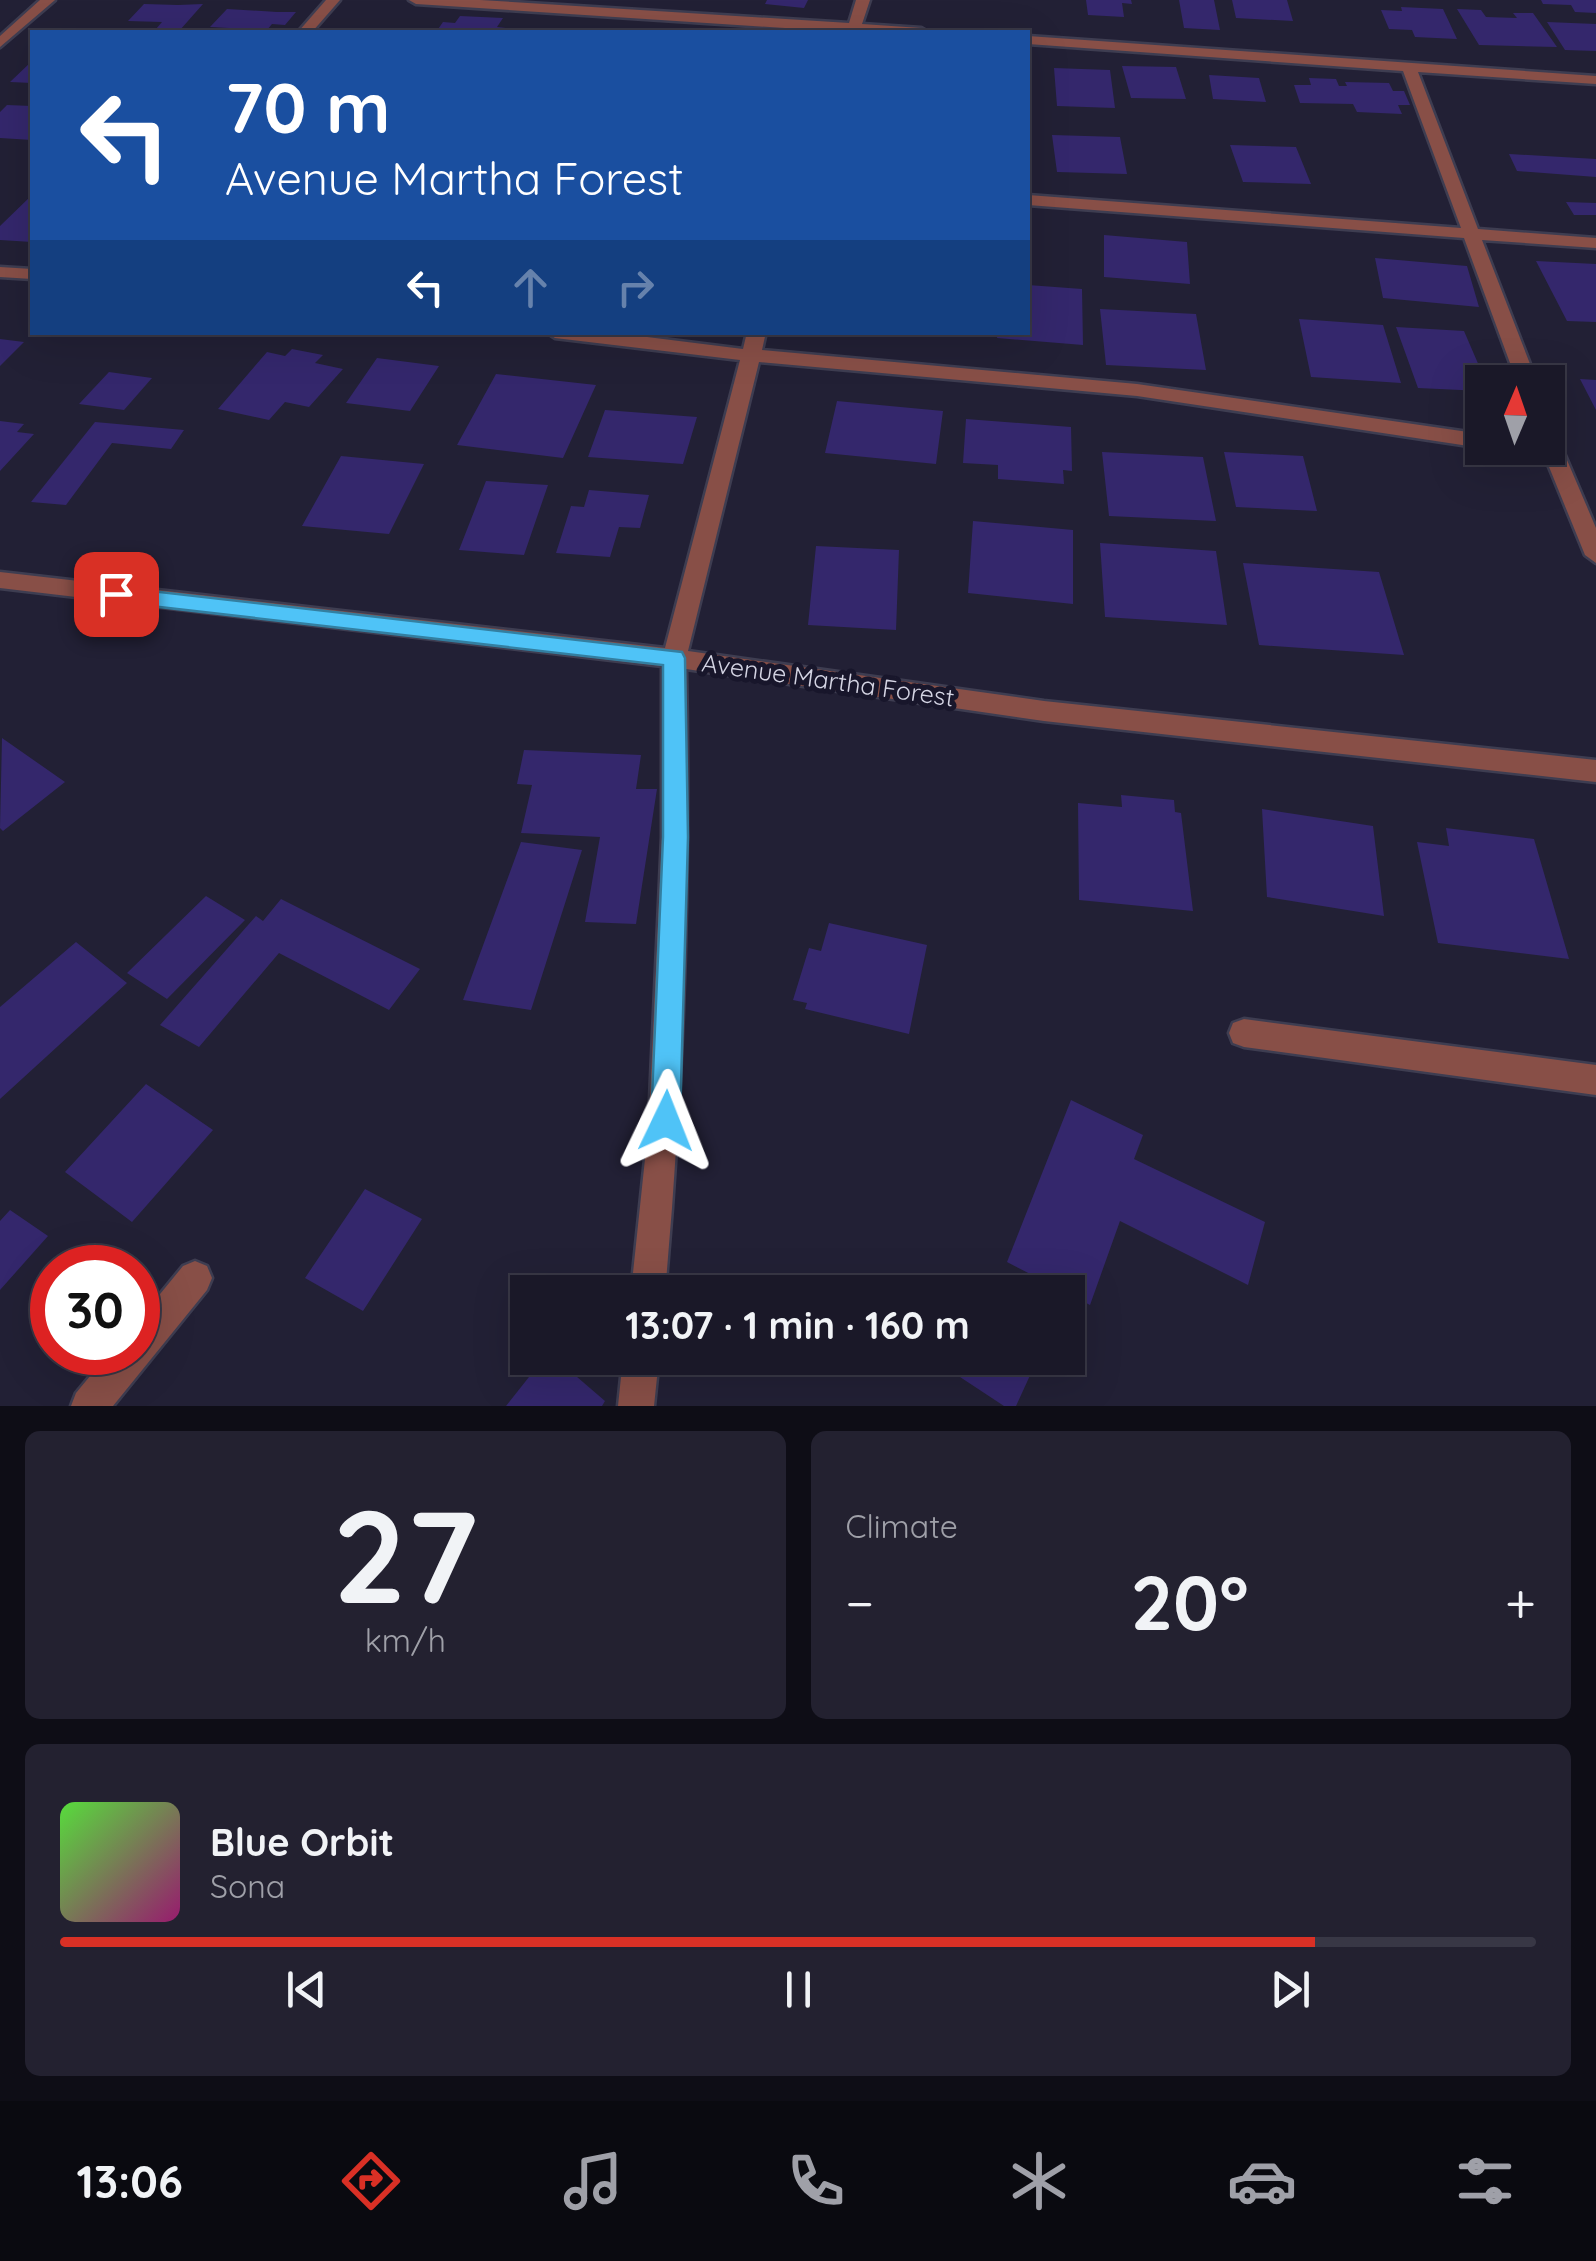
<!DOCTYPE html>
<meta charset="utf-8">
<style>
body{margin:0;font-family:Quicksand,sans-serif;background:#232130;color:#f1f3f6;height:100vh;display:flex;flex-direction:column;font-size:38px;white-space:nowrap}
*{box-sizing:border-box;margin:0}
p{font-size:32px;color:#9fa0a8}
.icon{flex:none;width:55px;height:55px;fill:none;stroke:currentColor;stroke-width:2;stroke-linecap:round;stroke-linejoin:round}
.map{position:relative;height:1406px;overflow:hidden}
.panel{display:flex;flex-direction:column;gap:25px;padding:25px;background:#0e0d16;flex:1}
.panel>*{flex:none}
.top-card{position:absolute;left:30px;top:30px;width:1000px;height:305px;border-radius:0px;box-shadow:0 10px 40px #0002,0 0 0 2px #383745;background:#1a4fa0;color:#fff;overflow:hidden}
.needle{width:65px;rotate:2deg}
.buttons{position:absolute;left:1465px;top:365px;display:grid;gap:20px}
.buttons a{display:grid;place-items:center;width:100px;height:100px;border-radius:0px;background:#1a1828;box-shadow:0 10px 40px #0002,0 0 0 2px #383745;font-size:50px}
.speed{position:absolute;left:30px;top:1245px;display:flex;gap:20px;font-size:50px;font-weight:700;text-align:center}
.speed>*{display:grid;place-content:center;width:130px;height:130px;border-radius:50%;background:#1a1828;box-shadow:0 10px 40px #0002,0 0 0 2px #383745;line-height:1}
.speed .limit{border:15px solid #d22;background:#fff;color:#111}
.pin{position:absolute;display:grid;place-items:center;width:85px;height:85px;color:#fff;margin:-42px;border-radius:20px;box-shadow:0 5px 15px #0006}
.me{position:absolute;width:110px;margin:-55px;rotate:2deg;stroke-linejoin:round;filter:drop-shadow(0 0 8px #0008)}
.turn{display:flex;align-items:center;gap:35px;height:210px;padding:0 30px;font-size:45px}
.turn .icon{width:130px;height:130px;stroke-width:2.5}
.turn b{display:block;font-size:70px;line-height:85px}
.lanes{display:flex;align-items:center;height:95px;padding:0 30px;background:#0003;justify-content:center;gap:50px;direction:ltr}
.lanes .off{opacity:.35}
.big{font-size:75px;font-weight:700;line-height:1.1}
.panel .widget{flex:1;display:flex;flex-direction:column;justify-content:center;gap:15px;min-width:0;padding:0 35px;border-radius:15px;background:#232130}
.panel .dial{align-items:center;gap:0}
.dial b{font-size:130px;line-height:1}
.song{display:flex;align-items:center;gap:30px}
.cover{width:120px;height:120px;border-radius:15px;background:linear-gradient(135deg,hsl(110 70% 55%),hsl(320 70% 35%))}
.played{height:10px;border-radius:5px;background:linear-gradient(90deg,#d93025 85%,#383745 85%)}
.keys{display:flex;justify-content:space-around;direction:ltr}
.heat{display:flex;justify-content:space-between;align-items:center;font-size:55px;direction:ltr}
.panel .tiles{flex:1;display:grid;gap:25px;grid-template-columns:1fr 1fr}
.widget:last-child{grid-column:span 2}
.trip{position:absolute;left:510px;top:1275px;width:575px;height:100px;border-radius:0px;background:#1a1828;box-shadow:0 10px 40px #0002,0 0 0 2px #383745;font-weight:700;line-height:100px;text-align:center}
.tab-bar{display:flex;height:160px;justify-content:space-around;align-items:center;background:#0a0a10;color:#9fa0a8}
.tab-bar .icon{width:70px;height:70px}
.tab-bar .current{color:#d93025}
.tab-bar b{font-size:45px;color:#f1f3f6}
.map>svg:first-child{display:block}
</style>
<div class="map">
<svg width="1596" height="1406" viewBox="0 0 1596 1406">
<rect width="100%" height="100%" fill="#222035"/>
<path fill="#34276c" d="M767 0H808L804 8 765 4Z
M1086 0H1131L1132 4 1122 3 1124 17 1088 15Z
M1179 0H1214L1220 30 1184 28Z
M1232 0H1287L1293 21 1236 18Z
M1541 0H1596V13L1575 12 1571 5 1543 4Z
M144 4 178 5 203 4 180 30 156 29 162 22 128 21Z
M1401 7 1443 9 1457 39 1415 37 1412 30 1389 29 1381 10 1402 11Z
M227 9 277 12H296L285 25 272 24 267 30 210 27Z
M1457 9 1481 10 1486 17 1517 18 1513 13H1533L1557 47 1479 45Z
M460 16 503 18 497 27 506 28 503 32H436L443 22 455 23Z
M1547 22 1596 24V51L1565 50Z
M32 61V83L10 82Z
M1122 66 1176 67 1186 99 1131 98Z
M1054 68 1110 70 1115 108 1057 106Z
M1209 75 1259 78 1266 102 1213 99Z
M1309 78 1336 79 1339 86H1347L1345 82 1389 83 1393 91H1404L1410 105H1398L1402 114 1357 112 1353 104 1300 103 1294 85H1311Z
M7 105 32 106V140L0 138V112Z
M1052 135 1120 137 1127 174 1057 172Z
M1230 145 1296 147 1311 184 1243 182Z
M1509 154 1596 159V177L1517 171Z
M32 195V242L0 240V226Z
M1566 202 1596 203V215H1574Z
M1104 235 1187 242 1190 284 1104 277Z
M1375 258 1467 266 1479 307 1383 298Z
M1536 261 1596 264V322L1567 321Z
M1028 285 1082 289 1083 345 997 338 998 332H1028Z
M1100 309 1196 314 1206 370 1106 365Z
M1299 319 1383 325 1401 383 1311 377Z
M1396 327 1464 331 1486 382H1482V391L1418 388Z
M0 339 24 342 0 366Z
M292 349 323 355 315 363 343 369 309 407 285 402 269 420 218 409 267 352 285 356Z
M377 358 439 366 410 411 346 403Z
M109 372 152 378 124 410 79 404Z
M496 374 596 385 563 458 457 445Z
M1580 379 1596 380V410Z
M837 401 943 411 936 464 825 453Z
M605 410 697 417 683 464 588 457Z
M966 419 1071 427 1072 471 1063 470 1064 484 998 479V465L963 463Z
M0 421 24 424 17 432 34 434 0 471Z
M95 422 184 430 171 449 112 443 66 505 31 502Z
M1102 452 1203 457 1216 521 1109 516Z
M1224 452 1303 456 1317 511 1236 507Z
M341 456 424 464 389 534 302 526Z
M486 481 548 485 524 555 459 550Z
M589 490 649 495 640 528 619 527 610 557 556 553 571 506 584 507Z
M973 521 1073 530V604L968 593Z
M1100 543 1216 551 1227 625 1105 617Z
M816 546 899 550 896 630 808 625Z
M1243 563 1379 572 1404 655 1259 645Z
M2 738 65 782 3 831 0 828Z
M524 750 641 755 636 789H657L636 924 585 922 600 837 521 833 532 785 517 784Z
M1121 795 1174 800 1175 812 1181 813 1193 911 1079 900 1078 803 1122 807Z
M1262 809 1373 826 1384 916 1267 897Z
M1446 828 1534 839 1569 959 1438 943 1417 842 1449 846Z
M521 842 582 850 531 1010 463 1000Z
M206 896 245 920 167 999 127 973Z
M281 899 420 969 389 1010 279 953 199 1047 160 1025 256 916 263 921Z
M829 923 927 945 909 1034 805 1009 807 1003 793 1000 809 948 821 951Z
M76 942 127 983 0 1099V1007Z
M146 1084 213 1130 132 1222 65 1172Z
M1071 1100 1143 1135 1134 1159 1265 1222 1248 1285 1120 1221 1090 1305 1007 1262Z
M365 1189 422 1219 363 1311 305 1278Z
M10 1210 48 1236 0 1290V1221Z
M1011 1274 1040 1292H1002Z
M544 1358H555L605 1401 602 1406H506Z
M970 1358H1038L1016 1406H1004L960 1377Z"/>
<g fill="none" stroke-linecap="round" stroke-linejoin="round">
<g stroke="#3e3d51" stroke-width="5">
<path id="minor" d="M40 0H55L0 47V36Z
M326 0H340L312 32H298Z
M409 0H480L849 23 856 0H870L862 24 921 28 928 32H846L416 4Z
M1028 36 1596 76V84L1418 72 1478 229 1596 238V248L1482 240 1537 382H1517L1464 238 1028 205V195L1461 228 1403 71 1028 44Z
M0 267 32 269V279L0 277Z
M546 332H607L743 349 747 332H766L762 350 1137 384 1482 434V448L1137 396 759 362 688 651 1044 701 1596 760V782L1044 721 686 669C690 878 684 1084 665 1292H631L649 1121 662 837V666L0 588V572L665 648 740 360 555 338Z
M1548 432 1558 439 1596 528V563L1585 555 1545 457 1518 453 1515 448H1548Z
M1244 1019 1596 1065V1095L1244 1047 1233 1043 1229 1033 1233 1023Z
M195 1261 207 1266 212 1278 207 1290 113 1406H71L76 1393 110 1352H138V1321L183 1266Z
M623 1358H659L654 1406H618Z"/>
</g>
<use href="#minor" fill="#884f47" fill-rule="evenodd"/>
</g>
<path fill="#4fc3f7" stroke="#337fa1" stroke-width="2.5" d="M116 587 682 652 685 658 688 837 680 1121 676 1131 666 1135 655 1131 651 1121 663 837V665L116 602 106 594Z"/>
<g text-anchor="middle" stroke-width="10" stroke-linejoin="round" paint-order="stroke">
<g font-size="25" fill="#d4d4e3" stroke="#18162b">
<text transform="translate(828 680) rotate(8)" y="9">Avenue Martha Forest</text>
</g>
</g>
</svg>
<div class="buttons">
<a><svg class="needle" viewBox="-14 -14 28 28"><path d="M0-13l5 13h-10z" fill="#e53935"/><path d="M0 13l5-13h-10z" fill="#9fa0a8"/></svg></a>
</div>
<div class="speed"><div class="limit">30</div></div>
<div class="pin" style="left:116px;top:594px;background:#d93025"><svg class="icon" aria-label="arrive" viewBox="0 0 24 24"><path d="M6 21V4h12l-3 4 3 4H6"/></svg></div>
<svg class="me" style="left:666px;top:1121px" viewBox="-20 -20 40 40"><path d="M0-17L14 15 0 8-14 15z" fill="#4fc3f7" stroke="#fff" stroke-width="4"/></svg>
<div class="trip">13:07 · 1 min · 160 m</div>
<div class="top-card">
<div class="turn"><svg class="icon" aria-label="left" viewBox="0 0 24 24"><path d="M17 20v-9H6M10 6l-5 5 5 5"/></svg><div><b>70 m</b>Avenue Martha Forest</div></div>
<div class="lanes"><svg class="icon" aria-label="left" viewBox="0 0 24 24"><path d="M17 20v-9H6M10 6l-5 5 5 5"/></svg><svg class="icon off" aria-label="ahead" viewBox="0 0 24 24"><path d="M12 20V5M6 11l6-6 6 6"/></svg><svg class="icon off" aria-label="right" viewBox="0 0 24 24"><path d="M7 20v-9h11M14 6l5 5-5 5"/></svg></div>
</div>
</div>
<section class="panel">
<div class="tiles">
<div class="widget dial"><b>27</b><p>km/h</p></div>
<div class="widget"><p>Climate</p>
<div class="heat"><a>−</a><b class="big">20°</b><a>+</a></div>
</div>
<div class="widget">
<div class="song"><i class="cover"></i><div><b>Blue Orbit</b><p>Sona</p></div></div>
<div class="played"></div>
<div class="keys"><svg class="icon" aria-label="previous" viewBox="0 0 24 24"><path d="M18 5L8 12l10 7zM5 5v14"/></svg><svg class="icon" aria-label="pause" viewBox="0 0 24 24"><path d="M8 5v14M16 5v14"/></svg><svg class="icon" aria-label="next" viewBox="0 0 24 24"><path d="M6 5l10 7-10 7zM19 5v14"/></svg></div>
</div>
</div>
</section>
<nav class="tab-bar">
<b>13:06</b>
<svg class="icon current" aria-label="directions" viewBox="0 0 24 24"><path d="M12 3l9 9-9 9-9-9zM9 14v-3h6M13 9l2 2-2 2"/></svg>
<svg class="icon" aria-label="music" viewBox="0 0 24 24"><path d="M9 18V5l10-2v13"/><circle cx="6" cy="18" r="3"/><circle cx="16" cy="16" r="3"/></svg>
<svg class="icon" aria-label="phone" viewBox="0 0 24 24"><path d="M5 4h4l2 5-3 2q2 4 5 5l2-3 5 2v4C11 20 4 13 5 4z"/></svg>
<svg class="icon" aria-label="climate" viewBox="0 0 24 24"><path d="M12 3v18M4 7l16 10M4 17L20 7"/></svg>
<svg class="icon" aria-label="car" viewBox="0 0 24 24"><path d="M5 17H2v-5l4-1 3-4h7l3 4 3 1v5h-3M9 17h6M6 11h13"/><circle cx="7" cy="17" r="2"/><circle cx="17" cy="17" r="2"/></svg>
<svg class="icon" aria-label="filters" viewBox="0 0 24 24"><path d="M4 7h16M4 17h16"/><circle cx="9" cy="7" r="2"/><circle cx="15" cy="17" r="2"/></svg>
</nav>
